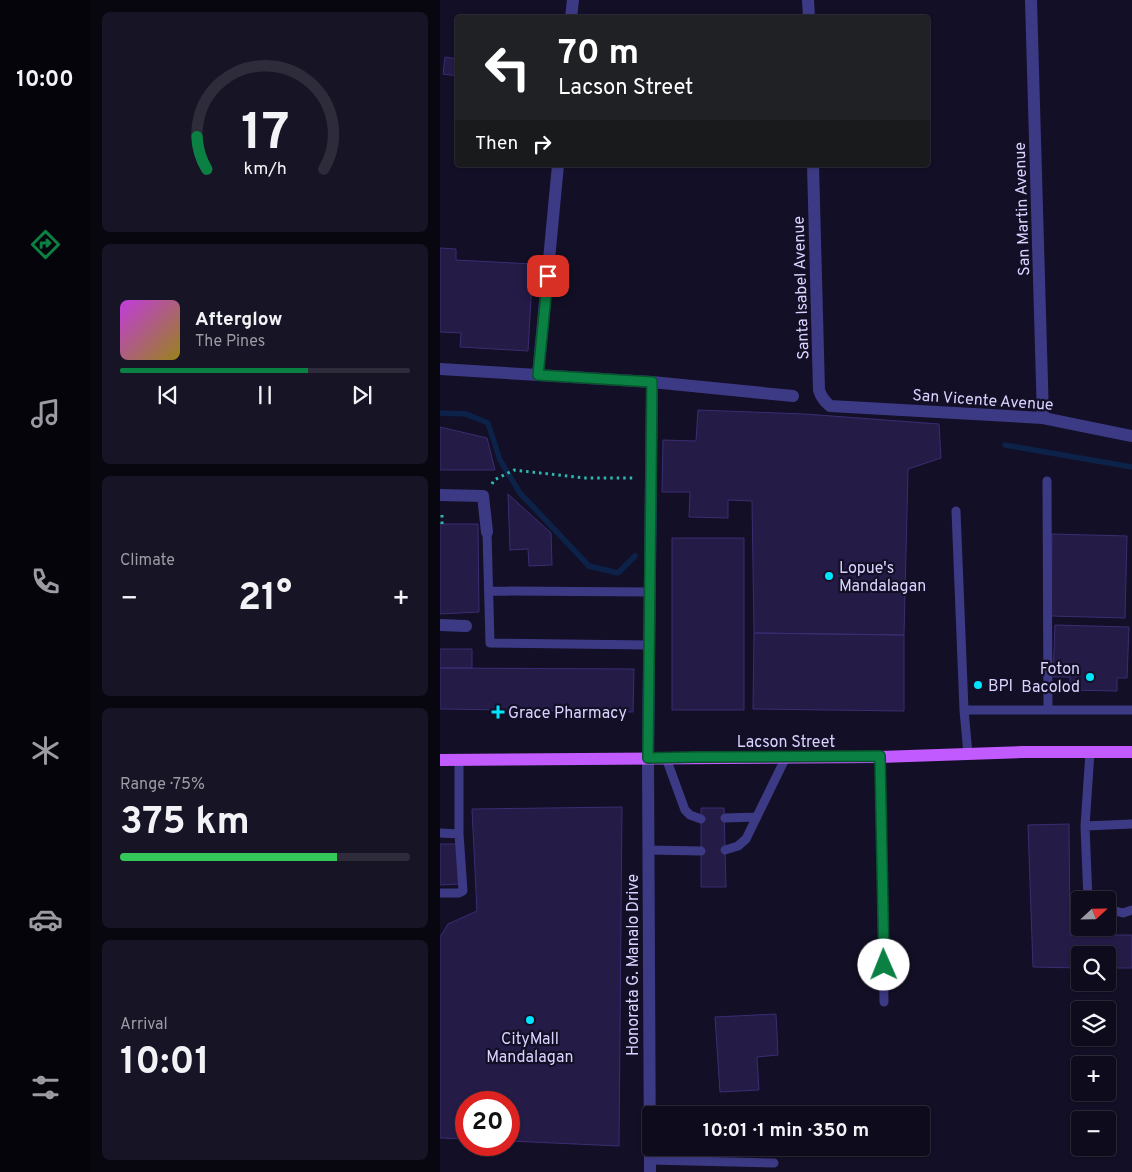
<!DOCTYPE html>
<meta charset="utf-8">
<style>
body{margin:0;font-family:Overpass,sans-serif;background:#171425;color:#f1f3f6;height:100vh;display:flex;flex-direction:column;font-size:19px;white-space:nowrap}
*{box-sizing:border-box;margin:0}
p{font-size:16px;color:#9b9ba3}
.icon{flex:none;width:28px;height:28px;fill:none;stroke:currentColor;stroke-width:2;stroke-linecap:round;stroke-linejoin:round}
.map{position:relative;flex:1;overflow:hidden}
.details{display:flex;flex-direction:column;gap:12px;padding:12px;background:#08060f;width:350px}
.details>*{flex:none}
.guide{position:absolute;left:15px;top:15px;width:475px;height:152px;border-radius:5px;box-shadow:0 1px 4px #0004,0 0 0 1px #2e2b3b;background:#202124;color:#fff;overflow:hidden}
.needle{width:32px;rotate:68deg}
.fabs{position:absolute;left:631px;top:891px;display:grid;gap:10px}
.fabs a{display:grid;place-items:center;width:45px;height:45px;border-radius:5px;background:#0e0b1c;box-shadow:0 1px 4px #0004,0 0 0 1px #2e2b3b;font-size:25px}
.speed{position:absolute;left:15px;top:1091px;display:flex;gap:10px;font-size:25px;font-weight:700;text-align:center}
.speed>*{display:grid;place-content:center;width:65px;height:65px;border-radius:50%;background:#0e0b1c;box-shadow:0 1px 4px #0004,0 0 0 1px #2e2b3b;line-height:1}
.speed .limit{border:8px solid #d22;background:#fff;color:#111}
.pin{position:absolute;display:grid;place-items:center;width:42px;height:42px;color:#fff;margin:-21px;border-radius:10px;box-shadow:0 2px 8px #0006}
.me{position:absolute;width:55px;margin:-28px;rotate:359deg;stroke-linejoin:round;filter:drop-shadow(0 0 4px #0008)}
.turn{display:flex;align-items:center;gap:18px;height:105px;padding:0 20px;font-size:22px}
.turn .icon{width:65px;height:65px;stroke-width:2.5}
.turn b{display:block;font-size:35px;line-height:42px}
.then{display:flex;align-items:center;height:48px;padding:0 20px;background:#0003;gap:10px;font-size:19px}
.big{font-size:38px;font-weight:700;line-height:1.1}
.details .card{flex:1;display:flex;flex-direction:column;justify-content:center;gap:8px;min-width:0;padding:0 18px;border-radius:8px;background:#171425}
.details .dial{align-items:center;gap:0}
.dial svg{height:130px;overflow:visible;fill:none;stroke:#2e2b3b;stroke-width:7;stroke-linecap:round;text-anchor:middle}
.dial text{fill:#f1f3f6;stroke:none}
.song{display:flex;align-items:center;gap:15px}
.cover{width:60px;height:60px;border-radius:8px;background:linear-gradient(135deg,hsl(290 70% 55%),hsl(50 70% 35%))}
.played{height:5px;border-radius:2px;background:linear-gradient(90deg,#0b8043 65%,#2e2b3b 65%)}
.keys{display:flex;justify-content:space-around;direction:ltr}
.heat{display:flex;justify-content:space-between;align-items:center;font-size:28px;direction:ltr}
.charge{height:8px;border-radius:4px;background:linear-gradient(90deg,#34c759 75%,#2e2b3b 0)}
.trip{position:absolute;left:202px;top:1106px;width:288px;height:50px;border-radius:5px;background:#0e0b1c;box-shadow:0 1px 4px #0004,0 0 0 1px #2e2b3b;font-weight:700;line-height:50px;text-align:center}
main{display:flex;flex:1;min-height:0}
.tab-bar{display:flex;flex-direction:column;width:90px;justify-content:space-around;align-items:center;background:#06040b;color:#9b9ba3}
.tab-bar .icon{width:35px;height:35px}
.tab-bar .current{color:#0b8043}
.tab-bar b{font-size:22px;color:#f1f3f6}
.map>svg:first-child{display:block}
</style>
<main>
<nav class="tab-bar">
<b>10:00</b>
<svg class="icon current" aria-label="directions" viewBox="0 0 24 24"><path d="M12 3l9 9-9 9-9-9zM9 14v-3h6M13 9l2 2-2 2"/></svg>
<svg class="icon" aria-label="music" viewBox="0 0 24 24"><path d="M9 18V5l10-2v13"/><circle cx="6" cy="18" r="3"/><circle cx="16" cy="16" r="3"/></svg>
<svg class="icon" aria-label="phone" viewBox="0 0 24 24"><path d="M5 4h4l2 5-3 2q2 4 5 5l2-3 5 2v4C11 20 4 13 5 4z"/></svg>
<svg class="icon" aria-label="climate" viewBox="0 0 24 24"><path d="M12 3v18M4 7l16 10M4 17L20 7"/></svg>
<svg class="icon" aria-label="car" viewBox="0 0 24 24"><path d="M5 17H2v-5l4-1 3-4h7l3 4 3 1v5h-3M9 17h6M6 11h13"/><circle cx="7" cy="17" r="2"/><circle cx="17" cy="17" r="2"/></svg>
<svg class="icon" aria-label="filters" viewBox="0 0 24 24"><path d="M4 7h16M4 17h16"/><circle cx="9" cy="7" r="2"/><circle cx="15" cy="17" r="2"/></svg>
</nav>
<section class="details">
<div class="card dial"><svg viewBox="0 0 100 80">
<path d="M14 69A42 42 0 1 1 86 69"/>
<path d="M14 69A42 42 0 0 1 8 49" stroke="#0b8043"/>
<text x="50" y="56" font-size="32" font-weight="700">17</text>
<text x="50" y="72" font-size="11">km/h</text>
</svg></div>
<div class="card">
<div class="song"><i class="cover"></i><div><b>Afterglow</b><p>The Pines</p></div></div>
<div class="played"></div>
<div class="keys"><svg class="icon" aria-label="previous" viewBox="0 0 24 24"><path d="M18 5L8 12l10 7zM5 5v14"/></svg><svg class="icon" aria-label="pause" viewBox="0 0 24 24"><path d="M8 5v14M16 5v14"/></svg><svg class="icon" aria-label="next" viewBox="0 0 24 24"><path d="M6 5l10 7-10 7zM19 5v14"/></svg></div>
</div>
<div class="card"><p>Climate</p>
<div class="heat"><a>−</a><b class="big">21°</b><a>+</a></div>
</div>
<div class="card"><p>Range · 75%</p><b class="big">375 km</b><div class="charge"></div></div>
<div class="card"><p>Arrival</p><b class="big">10:01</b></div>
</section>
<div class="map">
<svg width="692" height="1172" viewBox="0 0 692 1172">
<rect width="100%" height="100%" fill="#130f26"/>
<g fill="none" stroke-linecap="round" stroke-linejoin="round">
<path stroke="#0c2248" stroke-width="5.5" d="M0 413 26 414 48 423 60 460 80 493 149 566 178 573 195 556
M565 445 692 467"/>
</g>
<path fill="#241b47" stroke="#3b2d73" d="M5 57 18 59V76L3 74Z
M0 248 16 249V260L93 264 88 351 20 347 21 333 0 332Z
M258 410 365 414 499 424 501 458 468 469 464 635 314 633 312 501 288 500V518L249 517 250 492H222L223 440 256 441Z
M0 427 47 438 55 470H0Z
M68 494 111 533 112 565 89 566 88 549 70 550Z
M0 524H38L39 612 0 614Z
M612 534 687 536 685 618 611 616Z
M232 538H304V710H232Z
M615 625 689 627 687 678H677V691L630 690V677H613Z
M314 633 464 635V711L313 709Z
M0 649H32V668H0Z
M0 668 194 669 193 712 0 709Z
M182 807 179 1146 69 1141V1102H26V1139L0 1138V937L8 924 37 911 32 809Z
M261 808H284L286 887H261Z
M629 824 630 935H692V968H668V955H640V968L593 967 588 825Z
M0 844H18L20 884 0 885Z
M336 1014 338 1055 317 1057 319 1090 280 1092 275 1017Z"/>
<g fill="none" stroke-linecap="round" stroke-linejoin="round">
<path stroke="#2fb8b0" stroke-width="3" stroke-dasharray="2.5 4" stroke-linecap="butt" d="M52 484 54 480 74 470 144 478H196
M2 524V511"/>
<path stroke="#3d3a85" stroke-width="9" d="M607 481 608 710
M516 511 524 710 528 754
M47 532 50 643 209 645
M49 591 209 592
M524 710H692
M440 757 444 1002
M226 758 245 810 250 815 261 819
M285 818 317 817
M645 826 692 824
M0 833 19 834
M208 850 261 851
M285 850 298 846 306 839 346 757
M0 893H19L23 891 19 834V760
M648 900 645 826 650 752
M668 909 683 913 692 910
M210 1160 334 1163"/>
<path stroke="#3d3a85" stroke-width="12" d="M0 495 43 496 47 532
M0 625 26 626"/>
<path stroke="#3d3a85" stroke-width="12" d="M368 0 369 18
M591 0 603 418
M373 165 379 390C381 397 384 401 390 406L603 418 692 436
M212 382 353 396"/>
<path stroke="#3d3a85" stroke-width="12" d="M131 18 133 0
M0 369 98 375 118 165
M98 375 212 382 208 758 210 1172"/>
<path stroke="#c25bff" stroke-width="12" d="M0 760 440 757 582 752H692"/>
</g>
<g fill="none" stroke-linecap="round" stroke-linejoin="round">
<g stroke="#07532c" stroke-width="12">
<path id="route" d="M108 276 98 375 212 382 208 758 256 757 440 756 444 965"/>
</g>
<use href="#route" stroke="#0b8043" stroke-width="9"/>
</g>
<g fill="#00e5ff" stroke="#130f26" stroke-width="2">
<circle cx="389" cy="576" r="5"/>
<circle cx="650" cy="677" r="5"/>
<circle cx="538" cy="685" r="5"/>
<path d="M55.5 704.5h5v5h5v5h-5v5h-5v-5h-5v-5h5z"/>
<circle cx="90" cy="1020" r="5"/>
</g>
<g text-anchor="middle" stroke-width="4.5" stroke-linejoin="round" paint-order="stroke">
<g font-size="16" fill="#d9d4ff" stroke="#130f26">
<text transform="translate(581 209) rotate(-92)" y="6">San Martin Avenue</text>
<text transform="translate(360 288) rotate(-92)" y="6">Santa Isabel Avenue</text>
<text transform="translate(543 399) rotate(4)" y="6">San Vicente Avenue</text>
<text x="346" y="747">Lacson Street</text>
<text transform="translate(192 965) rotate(-90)" y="6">Honorata G. Manalo Drive</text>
</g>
<g font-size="16" fill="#d9d4ff" stroke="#130f26" text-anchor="start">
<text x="399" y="573">Lopue's<tspan x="399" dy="18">Mandalagan</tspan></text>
<text x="640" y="674" text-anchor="end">Foton<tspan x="640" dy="18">Bacolod</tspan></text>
<text x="548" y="691">BPI</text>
<text x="68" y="718">Grace Pharmacy</text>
<text x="90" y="1044" text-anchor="middle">CityMall<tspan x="90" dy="18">Mandalagan</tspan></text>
</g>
</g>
</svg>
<div class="fabs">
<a><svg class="needle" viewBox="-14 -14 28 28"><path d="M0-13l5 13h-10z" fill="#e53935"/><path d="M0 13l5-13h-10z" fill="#9b9ba3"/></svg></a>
<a><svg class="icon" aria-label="search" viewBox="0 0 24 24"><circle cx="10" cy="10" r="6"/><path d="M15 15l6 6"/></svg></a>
<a><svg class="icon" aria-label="layers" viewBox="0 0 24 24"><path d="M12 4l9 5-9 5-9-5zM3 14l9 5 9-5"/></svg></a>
<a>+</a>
<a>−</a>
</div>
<div class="speed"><div class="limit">20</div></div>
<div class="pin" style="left:108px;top:276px;background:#d93025"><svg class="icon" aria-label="arrive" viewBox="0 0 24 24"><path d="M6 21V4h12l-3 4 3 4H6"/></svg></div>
<svg class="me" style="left:444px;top:965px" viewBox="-20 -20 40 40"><circle r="19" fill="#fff"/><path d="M0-13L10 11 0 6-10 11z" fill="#0b8043"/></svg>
<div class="trip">10:01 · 1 min · 350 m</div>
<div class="guide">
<div class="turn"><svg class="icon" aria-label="left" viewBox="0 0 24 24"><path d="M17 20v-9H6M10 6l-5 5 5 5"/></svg><div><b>70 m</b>Lacson Street</div></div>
<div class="then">Then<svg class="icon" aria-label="right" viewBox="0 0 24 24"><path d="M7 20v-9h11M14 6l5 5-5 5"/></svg></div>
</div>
</div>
</main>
